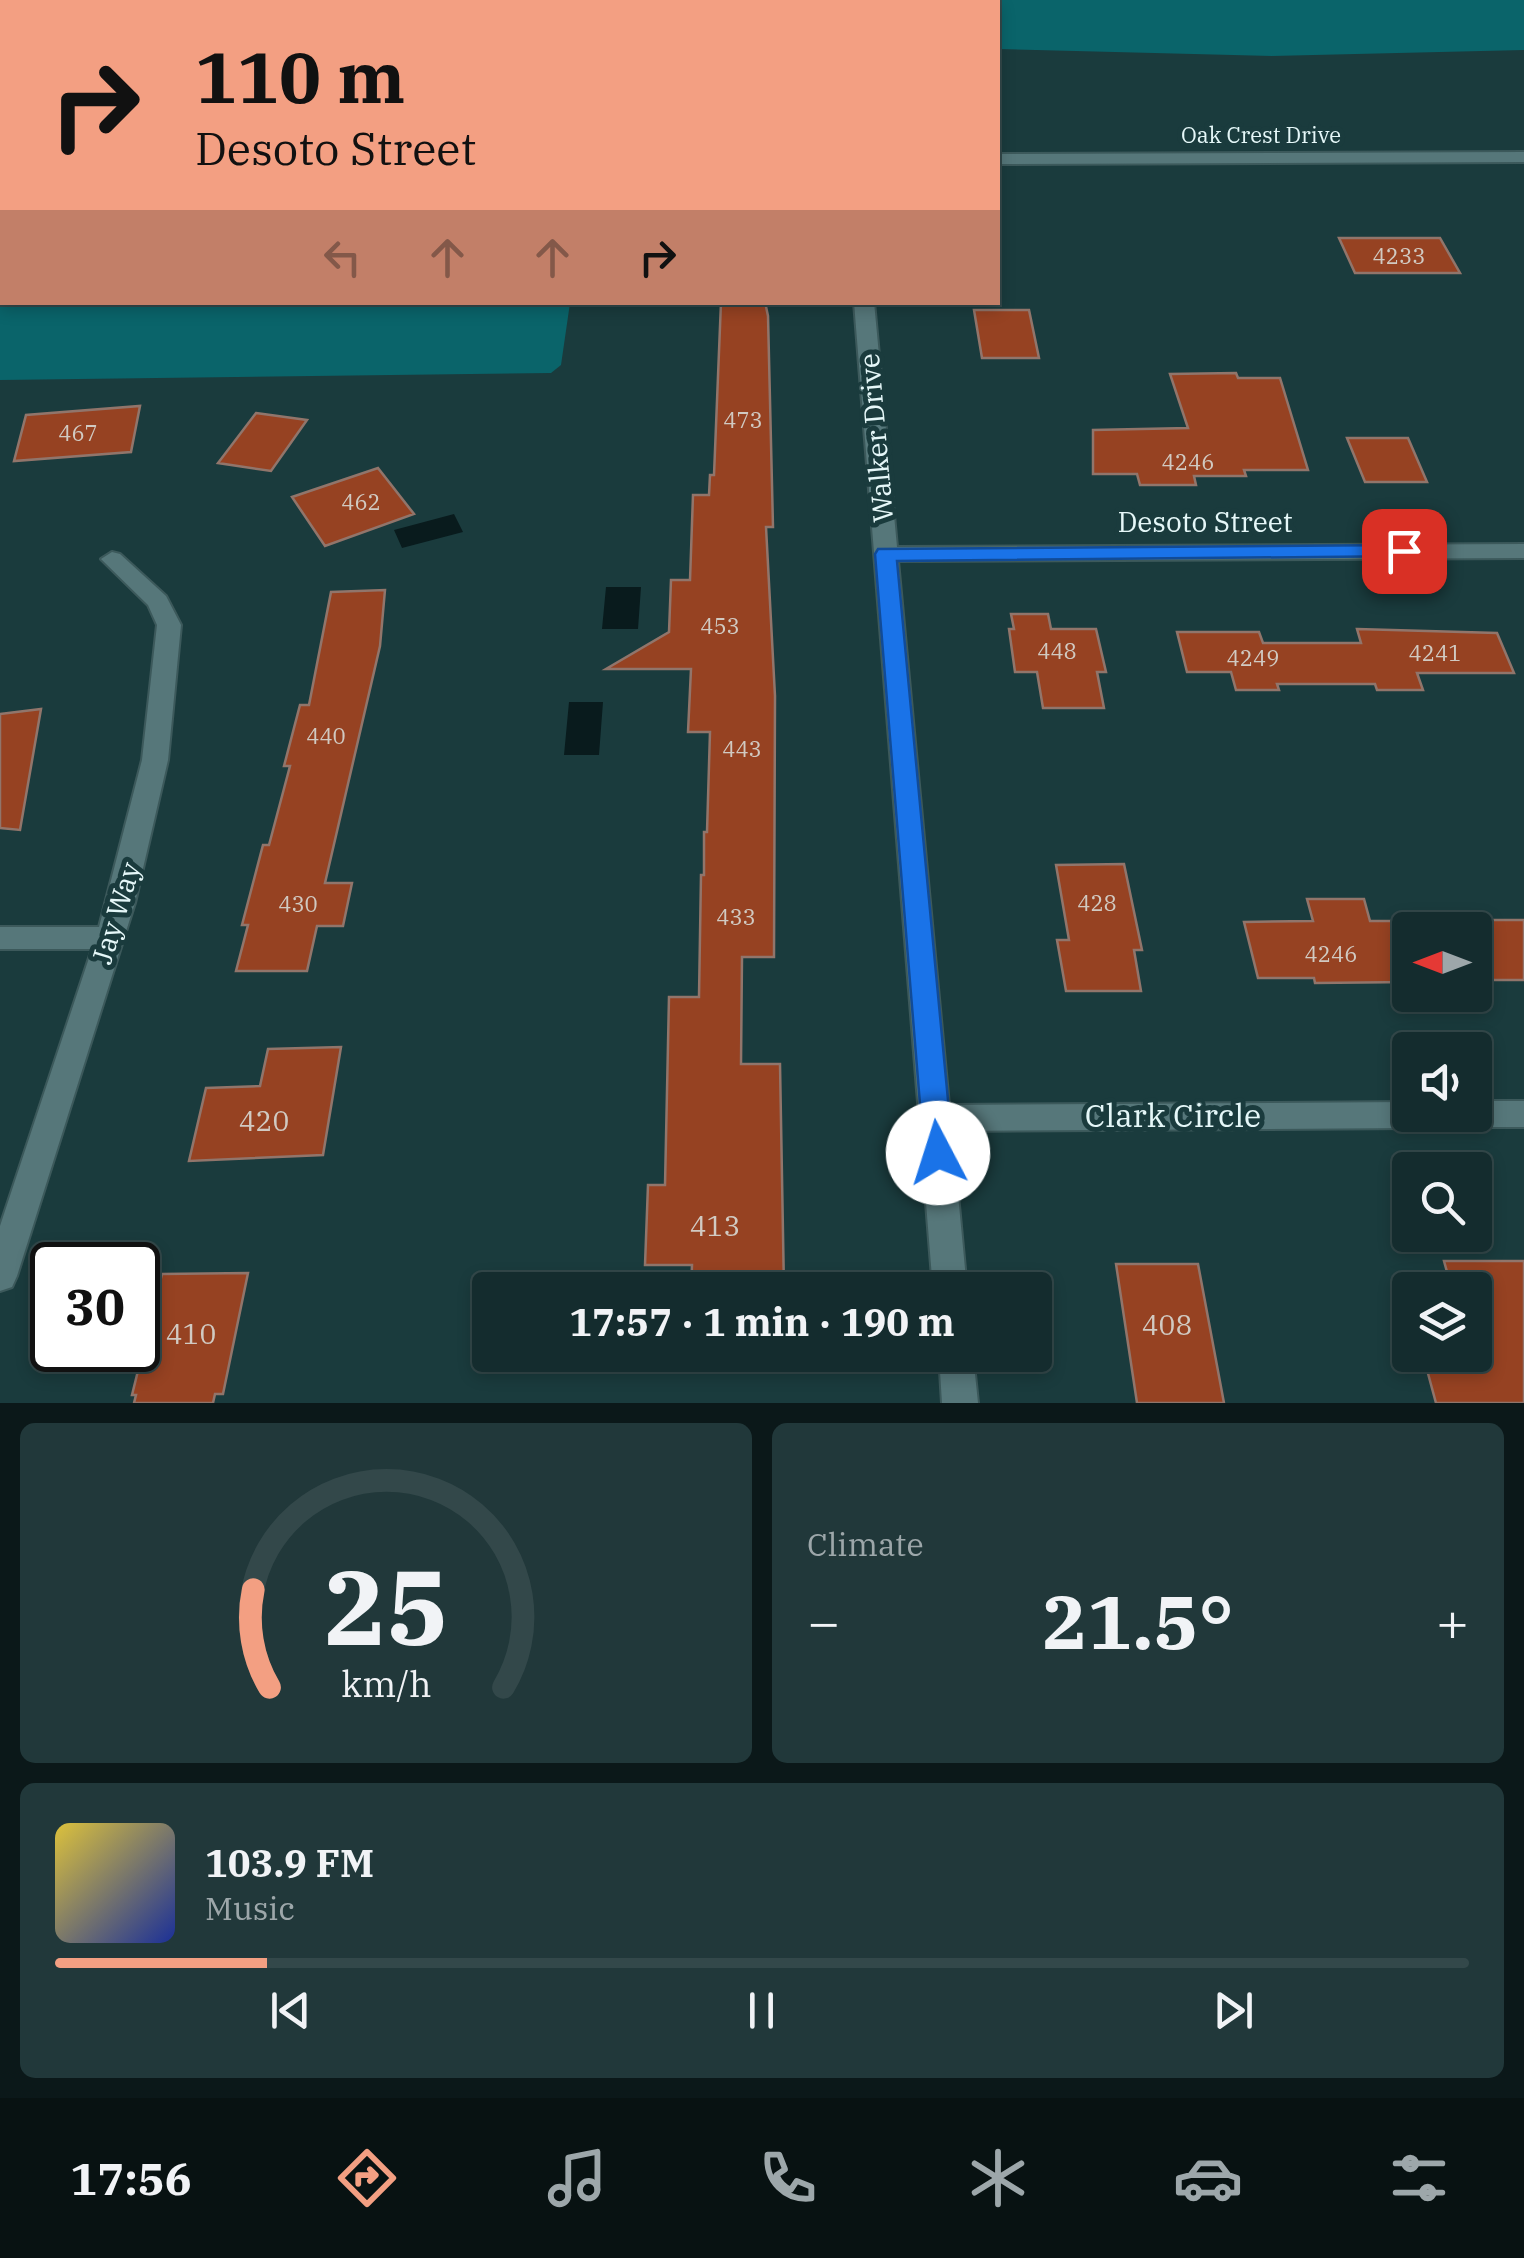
<!DOCTYPE html>
<meta charset="utf-8">
<style>
body{margin:0;font-family:"IBM Plex Serif",serif;background:#21383a;color:#f1f3f6;height:100vh;display:flex;flex-direction:column;font-size:38px;white-space:nowrap}
*{box-sizing:border-box;margin:0}
p{font-size:32px;color:#9da7aa}
.icon{flex:none;width:55px;height:55px;fill:none;stroke:currentColor;stroke-width:2;stroke-linecap:round;stroke-linejoin:round}
.map{position:relative;height:1403px;overflow:hidden}
.side{display:flex;flex-direction:column;gap:20px;padding:20px;background:#0b1819;flex:1}
.side>*{flex:none}
.hud{position:absolute;left:0px;top:0px;width:1000px;height:305px;box-shadow:0 5px 15px #0003,0 0 0 2px #33484a;background:#f39f82;color:#111;overflow:hidden}
.needle{width:65px;rotate:270deg}
.fabs{position:absolute;left:1392px;top:912px;display:grid;gap:20px}
.fabs a{display:grid;place-items:center;width:100px;height:100px;border-radius:10px;background:#142c2e;box-shadow:0 5px 15px #0003,0 0 0 2px #33484a;font-size:50px}
.speed{position:absolute;left:30px;top:1242px;display:flex;gap:20px;font-size:50px;font-weight:700;text-align:center}
.speed>*{display:grid;place-content:center;width:130px;height:130px;border-radius:50%;background:#142c2e;box-shadow:0 5px 15px #0003,0 0 0 2px #33484a;line-height:1}
.speed .limit{border:5px solid #111;border-radius:15px;background:#fff;color:#111}
.pin{position:absolute;display:grid;place-items:center;width:85px;height:85px;color:#fff;margin:-42px;border-radius:20px;box-shadow:0 5px 15px #0006}
.me{position:absolute;width:110px;margin:-55px;rotate:355deg;stroke-linejoin:round;filter:drop-shadow(0 0 8px #0008)}
.turn{display:flex;align-items:center;gap:35px;height:210px;padding:0 30px;font-size:45px}
.turn .icon{width:130px;height:130px;stroke-width:2.5}
.turn b{display:block;font-size:70px;line-height:85px}
.lanes{display:flex;align-items:center;height:95px;padding:0 30px;background:#0003;justify-content:center;gap:50px;direction:ltr}
.lanes .off{opacity:.35}
.big{font-size:75px;font-weight:700;line-height:1.1}
.side .card{flex:1;display:flex;flex-direction:column;justify-content:center;gap:15px;min-width:0;padding:0 35px;border-radius:15px;background:#21383a}
.side .dial{align-items:center;gap:0}
.dial svg{height:260px;overflow:visible;fill:none;stroke:#33484a;stroke-width:7;stroke-linecap:round;text-anchor:middle}
.dial text{fill:#f1f3f6;stroke:none}
.song{display:flex;align-items:center;gap:30px}
.cover{width:120px;height:120px;border-radius:15px;background:linear-gradient(135deg,hsl(50 70% 55%),hsl(230 70% 35%))}
.played{height:10px;border-radius:5px;background:linear-gradient(90deg,#f39f82 15%,#33484a 15%)}
.keys{display:flex;justify-content:space-around;direction:ltr}
.heat{display:flex;justify-content:space-between;align-items:center;font-size:55px;direction:ltr}
.side .tiles{flex:1;display:grid;gap:20px;grid-template-columns:1fr 1fr}
.card:last-child{grid-column:span 2}
.trip{position:absolute;left:472px;top:1272px;width:580px;height:100px;border-radius:10px;background:#142c2e;box-shadow:0 5px 15px #0003,0 0 0 2px #33484a;font-weight:700;line-height:100px;text-align:center}
.tabs{display:flex;height:160px;justify-content:space-around;align-items:center;background:#081212;color:#9da7aa}
.tabs .icon{width:70px;height:70px}
.tabs .on{color:#f39f82}
.tabs b{font-size:45px;color:#f1f3f6}
.map>svg:first-child{display:block}
</style>
<div class="map">
<svg width="1524" height="1403" viewBox="0 0 1524 1403">
<rect width="100%" height="100%" fill="#1a3b3d"/>
<path fill="#0a646a" d="M0 0H1524V50L1272 56 998 49V2H2V302L570 303 561 365 551 373 0 380Z"/>
<path fill="#091b1d" d="M454 514 463 532 402 548 394 530Z
M606 587H641L638 629H602Z
M569 702H603L599 755H564Z"/>
<path fill="#964222" stroke="#91756b" stroke-width="2.5" d="M1339 238H1440L1460 273H1355Z
M721 302H765L768 316 773 527H766L775 696 774 957H742L741 1064H780L784 1290H691L692 1265H645L648 1185H665L669 997H699L701 875H704V832H707L710 732H688L691 669H606L669 632 671 580H690L693 495H709L710 475H714Z
M974 310H1029L1039 358H982Z
M1236 373 1238 378H1280L1308 470H1244L1246 476H1194L1196 485H1140L1137 474H1093V430L1188 428 1170 374Z
M140 406 131 452 14 461 26 415Z
M256 413 307 420 271 471 218 463Z
M1347 438H1408L1427 482H1365Z
M378 468 414 514 325 546 292 497Z
M385 590 380 646 325 883H352L343 926H317L307 971H236L248 925H242L263 845H269L290 766H284L300 705H309L331 592Z
M1011 614H1048L1051 629H1096L1106 672H1097L1104 708H1043L1037 672H1015L1009 629H1014Z
M1357 629 1497 633 1514 673H1417L1423 690H1377L1375 684H1277L1279 690H1236L1231 672H1187L1177 632H1259L1263 643H1361Z
M41 709 20 830 0 828V714Z
M1124 864 1142 950H1134L1141 991H1066L1057 940H1069L1056 865Z
M1307 899H1364L1370 921H1410V982L1315 983 1314 978H1258L1244 922 1313 921Z
M1459 920H1524V980H1480L1475 966V930H1462Z
M341 1047 323 1155 189 1161 206 1088 260 1086 268 1049Z
M1444 1261H1524V1403H1436L1423 1355H1475V1290H1452Z
M1116 1264H1198L1224 1403H1137Z
M248 1273 223 1394H215L213 1403H134L136 1395H132L162 1274Z"/>
<g fill="none" stroke-linecap="round" stroke-linejoin="round">
<g stroke="#3c595b" stroke-width="4">
<path id="minor" d="M1524 152V162L998 164V154Z
M854 302H874L897 547 1524 544V558L898 561 949 1105 1410 1102V1115H1425L1421 1124 1410 1128 952 1131 967 1290H933Z
M112 552 120 554 166 596 181 625 168 760 135 903 17 1276 12 1287 0 1291V1226L92 949H0V927H99L142 760 157 625 148 605 101 559Z
M1475 1101H1524V1127H1475L1464 1123 1460 1115H1475Z
M939 1355H973L978 1403H942Z"/>
</g>
<use href="#minor" fill="#56777a" fill-rule="evenodd"/>
</g>
<path fill="#1a73e8" stroke="#114b97" stroke-width="2.5" d="M1404 545 1415 551 1412 556 897 561 953 1153 948 1162 938 1165 928 1162 924 1153 875 554 878 549Z"/>
<g text-anchor="middle" stroke-width="10" stroke-linejoin="round" paint-order="stroke">
<g font-size="22" fill="#e5f7f8" stroke="#1a3b3d">
<text x="1261" y="143">Oak Crest Drive</text>
</g>
<g font-size="22" fill="#d1cac2">
<text x="1399" y="264">4233</text>
<text x="743" y="428">473</text>
<text x="78" y="441">467</text>
<text x="1188" y="470">4246</text>
<text x="361" y="510">462</text>
<text x="720" y="634">453</text>
<text x="1057" y="659">448</text>
<text x="1435" y="661">4241</text>
<text x="1253" y="666">4249</text>
<text x="326" y="744">440</text>
<text x="742" y="757">443</text>
<text x="1097" y="911">428</text>
<text x="298" y="912">430</text>
<text x="736" y="925">433</text>
<text x="1331" y="962">4246</text>
</g>
<g font-size="28" fill="#e5f7f8" stroke="#1a3b3d">
<text transform="translate(876 438) rotate(-95)" y="10">Walker Drive</text>
<text x="1205" y="532">Desoto Street</text>
<text transform="translate(116 913) rotate(-73)" y="10">Jay Way</text>
</g>
<g font-size="28" fill="#d1cac2">
<text x="264" y="1131">420</text>
<text x="715" y="1236">413</text>
<text x="1167" y="1335">408</text>
<text x="191" y="1344">410</text>
</g>
<g font-size="32" fill="#e5f7f8" stroke="#1a3b3d">
<text x="1173" y="1127">Clark Circle</text>
</g>
</g>
</svg>
<div class="fabs">
<a><svg class="needle" viewBox="-14 -14 28 28"><path d="M0-13l5 13h-10z" fill="#e53935"/><path d="M0 13l5-13h-10z" fill="#9da7aa"/></svg></a>
<a><svg class="icon" aria-label="sound" viewBox="0 0 24 24"><path d="M4 9h4l5-4v14l-5-4H4zM17 9q2 3 0 6"/></svg></a>
<a><svg class="icon" aria-label="search" viewBox="0 0 24 24"><circle cx="10" cy="10" r="6"/><path d="M15 15l6 6"/></svg></a>
<a><svg class="icon" aria-label="layers" viewBox="0 0 24 24"><path d="M12 4l9 5-9 5-9-5zM3 14l9 5 9-5"/></svg></a>
</div>
<div class="speed"><div class="limit">30</div></div>
<div class="pin" style="left:1404px;top:551px;background:#d93025"><svg class="icon" aria-label="arrive" viewBox="0 0 24 24"><path d="M6 21V4h12l-3 4 3 4H6"/></svg></div>
<svg class="me" style="left:938px;top:1153px" viewBox="-20 -20 40 40"><circle r="19" fill="#fff"/><path d="M0-13L10 11 0 6-10 11z" fill="#1a73e8"/></svg>
<div class="trip">17:57 · 1 min · 190 m</div>
<div class="hud">
<div class="turn"><svg class="icon" aria-label="right" viewBox="0 0 24 24"><path d="M7 20v-9h11M14 6l5 5-5 5"/></svg><div><b>110 m</b>Desoto Street</div></div>
<div class="lanes"><svg class="icon off" aria-label="left" viewBox="0 0 24 24"><path d="M17 20v-9H6M10 6l-5 5 5 5"/></svg><svg class="icon off" aria-label="ahead" viewBox="0 0 24 24"><path d="M12 20V5M6 11l6-6 6 6"/></svg><svg class="icon off" aria-label="ahead" viewBox="0 0 24 24"><path d="M12 20V5M6 11l6-6 6 6"/></svg><svg class="icon" aria-label="right" viewBox="0 0 24 24"><path d="M7 20v-9h11M14 6l5 5-5 5"/></svg></div>
</div>
</div>
<section class="side">
<div class="tiles">
<div class="card dial"><svg viewBox="0 0 100 80">
<path d="M14 69A42 42 0 1 1 86 69"/>
<path d="M14 69A42 42 0 0 1 9 39" stroke="#f39f82"/>
<text x="50" y="56" font-size="32" font-weight="700">25</text>
<text x="50" y="72" font-size="11">km/h</text>
</svg></div>
<div class="card"><p>Climate</p>
<div class="heat"><a>−</a><b class="big">21.5°</b><a>+</a></div>
</div>
<div class="card">
<div class="song"><i class="cover"></i><div><b>103.9 FM</b><p>Music</p></div></div>
<div class="played"></div>
<div class="keys"><svg class="icon" aria-label="previous" viewBox="0 0 24 24"><path d="M18 5L8 12l10 7zM5 5v14"/></svg><svg class="icon" aria-label="pause" viewBox="0 0 24 24"><path d="M8 5v14M16 5v14"/></svg><svg class="icon" aria-label="next" viewBox="0 0 24 24"><path d="M6 5l10 7-10 7zM19 5v14"/></svg></div>
</div>
</div>
</section>
<nav class="tabs">
<b>17:56</b>
<svg class="icon on" aria-label="directions" viewBox="0 0 24 24"><path d="M12 3l9 9-9 9-9-9zM9 14v-3h6M13 9l2 2-2 2"/></svg>
<svg class="icon" aria-label="music" viewBox="0 0 24 24"><path d="M9 18V5l10-2v13"/><circle cx="6" cy="18" r="3"/><circle cx="16" cy="16" r="3"/></svg>
<svg class="icon" aria-label="phone" viewBox="0 0 24 24"><path d="M5 4h4l2 5-3 2q2 4 5 5l2-3 5 2v4C11 20 4 13 5 4z"/></svg>
<svg class="icon" aria-label="climate" viewBox="0 0 24 24"><path d="M12 3v18M4 7l16 10M4 17L20 7"/></svg>
<svg class="icon" aria-label="car" viewBox="0 0 24 24"><path d="M5 17H2v-5l4-1 3-4h7l3 4 3 1v5h-3M9 17h6M6 11h13"/><circle cx="7" cy="17" r="2"/><circle cx="17" cy="17" r="2"/></svg>
<svg class="icon" aria-label="filters" viewBox="0 0 24 24"><path d="M4 7h16M4 17h16"/><circle cx="9" cy="7" r="2"/><circle cx="15" cy="17" r="2"/></svg>
</nav>
